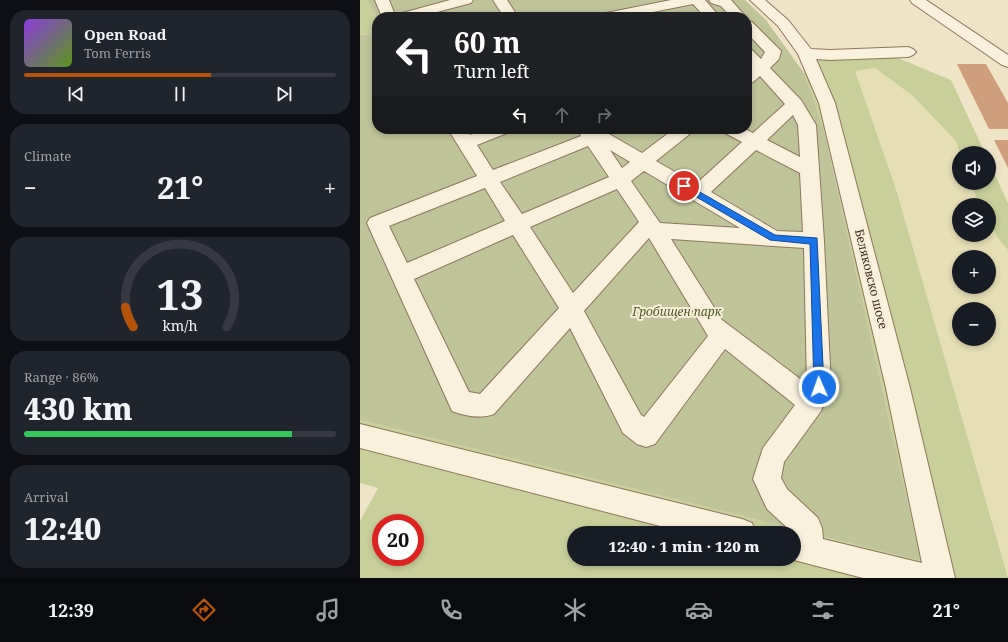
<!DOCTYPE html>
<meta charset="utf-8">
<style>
body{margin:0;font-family:"Noto Serif",serif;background:#20242c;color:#f1f3f6;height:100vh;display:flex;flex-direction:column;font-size:15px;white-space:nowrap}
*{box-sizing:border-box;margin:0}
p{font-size:13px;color:#9ea1a6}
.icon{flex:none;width:22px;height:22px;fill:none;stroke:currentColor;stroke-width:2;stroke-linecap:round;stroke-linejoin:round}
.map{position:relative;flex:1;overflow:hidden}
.side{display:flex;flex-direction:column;gap:10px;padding:10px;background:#0d0f14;width:360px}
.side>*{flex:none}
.guide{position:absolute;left:12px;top:12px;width:380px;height:122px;border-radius:16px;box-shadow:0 2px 6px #0003;background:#202124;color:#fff;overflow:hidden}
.buttons{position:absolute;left:592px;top:146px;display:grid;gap:8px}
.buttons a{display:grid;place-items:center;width:44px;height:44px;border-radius:50%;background:#171b24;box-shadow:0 2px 6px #0003;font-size:20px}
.speed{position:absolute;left:12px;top:514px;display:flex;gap:8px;font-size:20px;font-weight:700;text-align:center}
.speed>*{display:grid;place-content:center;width:52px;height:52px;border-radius:50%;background:#171b24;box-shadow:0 2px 6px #0003;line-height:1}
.speed .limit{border:6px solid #d22;background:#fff;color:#111}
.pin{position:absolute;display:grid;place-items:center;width:34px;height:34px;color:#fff;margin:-17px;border:2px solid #fff;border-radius:50%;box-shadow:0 1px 4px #0007}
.me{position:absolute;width:44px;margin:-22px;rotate:358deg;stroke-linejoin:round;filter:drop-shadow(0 0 3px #0008)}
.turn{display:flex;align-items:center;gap:14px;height:84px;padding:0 16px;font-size:18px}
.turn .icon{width:52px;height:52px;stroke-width:2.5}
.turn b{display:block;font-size:28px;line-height:34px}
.lanes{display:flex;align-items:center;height:38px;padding:0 16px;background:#0003;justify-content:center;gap:20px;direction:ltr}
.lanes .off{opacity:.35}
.big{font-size:30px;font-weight:800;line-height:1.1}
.side .widget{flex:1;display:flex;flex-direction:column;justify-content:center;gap:6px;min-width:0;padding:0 14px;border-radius:16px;background:#20242c}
.side .dial{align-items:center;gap:0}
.dial svg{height:104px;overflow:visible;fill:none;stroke:#363941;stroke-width:7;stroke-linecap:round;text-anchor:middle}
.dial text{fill:#f1f3f6;stroke:none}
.song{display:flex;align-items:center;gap:12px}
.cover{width:48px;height:48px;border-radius:6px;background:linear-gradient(135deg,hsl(270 70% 55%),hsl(90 70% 35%))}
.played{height:4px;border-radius:2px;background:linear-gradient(90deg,#b45309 60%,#363941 60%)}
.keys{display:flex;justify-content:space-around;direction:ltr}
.heat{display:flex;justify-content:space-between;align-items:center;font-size:22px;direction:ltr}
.charge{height:6px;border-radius:3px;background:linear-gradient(90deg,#34c759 86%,#363941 0)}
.trip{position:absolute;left:207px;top:526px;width:234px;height:40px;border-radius:20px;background:#171b24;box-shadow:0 2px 6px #0003;font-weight:800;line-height:40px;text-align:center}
.tab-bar{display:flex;height:64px;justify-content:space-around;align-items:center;background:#090b0e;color:#9ea1a6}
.tab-bar .icon{width:28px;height:28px}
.tab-bar .on{color:#b45309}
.tab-bar b{font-size:18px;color:#f1f3f6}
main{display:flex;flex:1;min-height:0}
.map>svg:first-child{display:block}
</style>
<main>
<section class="side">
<div class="widget">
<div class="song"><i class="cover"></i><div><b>Open Road</b><p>Tom Ferris</p></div></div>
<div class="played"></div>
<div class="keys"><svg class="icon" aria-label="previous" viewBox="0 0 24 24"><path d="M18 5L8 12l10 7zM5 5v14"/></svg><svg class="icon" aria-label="pause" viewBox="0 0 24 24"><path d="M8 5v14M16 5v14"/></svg><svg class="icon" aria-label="next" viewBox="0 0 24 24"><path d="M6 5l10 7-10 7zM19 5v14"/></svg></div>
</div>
<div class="widget"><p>Climate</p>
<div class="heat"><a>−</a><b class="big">21°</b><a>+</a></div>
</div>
<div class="widget dial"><svg viewBox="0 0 100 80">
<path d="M14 69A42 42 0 1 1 86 69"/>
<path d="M14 69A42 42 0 0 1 8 54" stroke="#b45309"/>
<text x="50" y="56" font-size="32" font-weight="700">13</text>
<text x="50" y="72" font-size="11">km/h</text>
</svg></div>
<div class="widget"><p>Range · 86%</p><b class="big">430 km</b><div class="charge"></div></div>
<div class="widget"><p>Arrival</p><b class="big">12:40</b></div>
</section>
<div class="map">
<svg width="648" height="578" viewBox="0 0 648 578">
<rect width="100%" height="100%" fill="#f0e4c8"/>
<path fill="#e6deb5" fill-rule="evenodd" d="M515 68 553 96 596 141 600 153 599 183H610L620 205H599V235H629V222L638 238 648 250V578L536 189 495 71ZM599 257H629V287H599ZM599 309H629V339H599Z"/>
<path fill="#c9cf9b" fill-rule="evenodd" d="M0 0H7L17 18V34L0 35Z
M521 51 591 80 625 153H600L596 141 553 96 515 68 495 71 536 189 648 578H0V521L18 488 0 483V420L561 561 464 130 444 73 461 56ZM21 523H55V557H21ZM214 533H434V559H214Z
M629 162 648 203V250L638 238 629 222V205H620L610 183H629Z"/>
<path fill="#bfc49a" d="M7 0H385L406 20 444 73 464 130 561 561 0 420V35L17 34V129H387V17L17 18Z"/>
<path fill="#cf9f7d" d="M597 64H626L648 103V129H629Z
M634 140H648V168Z"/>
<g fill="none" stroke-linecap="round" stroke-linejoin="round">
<g stroke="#8d765c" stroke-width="2">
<path id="minor" d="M15 0H29L35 15 90 0H113L111 3 58 17H22Z
M133 0H147L158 17H144Z
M311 0H345L360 17H345L333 4 268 17H239L241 14Z
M349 0H371L386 17H371L361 6 351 3Z
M390 0H405L428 20 451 49 470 50 548 47 553 49 556 52 553 55 548 57 470 60 456 59 475 103 550 388 595 578H503L430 559H434V533H430L432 532 407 509 393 479 403 448 435 405 365 349 295 444 286 447 277 444 263 433 210 328 134 414C121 419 105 416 92 411L7 223 10 218 117 176 88 129H106L110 135 125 129H150L147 133 117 145 133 170 221 136 217 129H253L249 134 282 153 314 129H334L331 133 296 161 336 184 382 142 365 133 362 129H385L393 133 425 104 400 76 393 82 387 84V71L392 67 387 62V48L392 50 401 59 405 52 387 33V21L392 22 421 51 419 59 410 68 441 100 456 125 464 241 471 387 461 411 424 462 421 478 427 489 458 518 462 528 463 539 562 563 526 388 459 103 438 54 418 26ZM433 115 438 125 440 157 407 140ZM228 146 249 177 162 214 140 182ZM250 150 270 162 262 168ZM396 150 440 173 443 232 417 231 351 192ZM284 171 380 228 300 223 271 181ZM125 188 145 221 47 263 29 226ZM257 189 279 222 213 293 170 227ZM153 235 199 308 120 394 109 392 54 279ZM289 238 348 336 284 417 281 415 224 311ZM311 239 444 248 447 384 362 320Z
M550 0H566L648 55V67L642 65 552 3Z
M0 424 382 519 392 523 396 533H327L0 448Z"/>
</g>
<use href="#minor" fill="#faf1dc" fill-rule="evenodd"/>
</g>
<path fill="#1a73e8" stroke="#114b97" d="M324 183 415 235 457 238 464 387 463 391 459 392 455 391 454 387 450 244 410 240 321 188 320 186Z"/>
<g text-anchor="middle" stroke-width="4" stroke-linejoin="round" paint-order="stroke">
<g font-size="12" fill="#3d2e20" stroke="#f7eed8">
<text transform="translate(511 279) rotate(76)" y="4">Беляковско шосе</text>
</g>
<g font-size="12" font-style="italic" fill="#4d5a26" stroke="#f7eed8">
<text x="317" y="316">Гробищен парк</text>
</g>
</g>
</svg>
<div class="buttons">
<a><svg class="icon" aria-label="sound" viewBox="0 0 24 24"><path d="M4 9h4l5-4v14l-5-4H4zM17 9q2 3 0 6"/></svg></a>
<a><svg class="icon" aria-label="layers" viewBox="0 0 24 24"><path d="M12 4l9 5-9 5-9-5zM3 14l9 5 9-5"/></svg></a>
<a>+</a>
<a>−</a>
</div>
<div class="speed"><div class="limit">20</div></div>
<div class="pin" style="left:324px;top:186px;background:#d93025"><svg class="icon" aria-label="arrive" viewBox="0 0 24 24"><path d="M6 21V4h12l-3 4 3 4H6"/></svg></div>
<svg class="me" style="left:459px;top:387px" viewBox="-20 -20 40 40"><circle r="17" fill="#1a73e8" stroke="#fff" stroke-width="3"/><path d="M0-11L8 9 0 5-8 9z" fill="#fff"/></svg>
<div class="trip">12:40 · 1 min · 120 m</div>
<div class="guide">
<div class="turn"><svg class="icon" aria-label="left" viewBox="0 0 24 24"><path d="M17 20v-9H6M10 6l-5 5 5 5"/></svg><div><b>60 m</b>Turn left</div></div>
<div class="lanes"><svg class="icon" aria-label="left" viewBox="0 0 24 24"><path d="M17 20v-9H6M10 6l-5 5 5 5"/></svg><svg class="icon off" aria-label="ahead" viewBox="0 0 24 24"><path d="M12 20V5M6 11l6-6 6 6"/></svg><svg class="icon off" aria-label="right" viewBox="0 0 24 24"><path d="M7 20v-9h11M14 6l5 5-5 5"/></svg></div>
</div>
</div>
</main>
<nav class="tab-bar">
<b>12:39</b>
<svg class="icon on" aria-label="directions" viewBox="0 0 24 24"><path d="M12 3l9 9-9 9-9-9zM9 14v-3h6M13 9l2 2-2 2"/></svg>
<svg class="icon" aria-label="music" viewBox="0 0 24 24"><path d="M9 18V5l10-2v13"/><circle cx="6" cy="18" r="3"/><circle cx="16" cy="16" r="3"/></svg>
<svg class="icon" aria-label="phone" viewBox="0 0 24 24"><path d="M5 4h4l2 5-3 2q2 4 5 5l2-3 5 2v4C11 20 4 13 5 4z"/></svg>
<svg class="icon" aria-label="climate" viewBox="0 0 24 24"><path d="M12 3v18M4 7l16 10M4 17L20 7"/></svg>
<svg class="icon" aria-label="car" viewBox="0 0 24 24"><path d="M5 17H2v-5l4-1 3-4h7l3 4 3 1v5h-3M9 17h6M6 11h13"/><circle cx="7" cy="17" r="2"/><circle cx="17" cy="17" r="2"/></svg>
<svg class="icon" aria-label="filters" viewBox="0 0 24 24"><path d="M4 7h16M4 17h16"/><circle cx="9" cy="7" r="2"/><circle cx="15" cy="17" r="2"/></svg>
<b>21°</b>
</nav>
